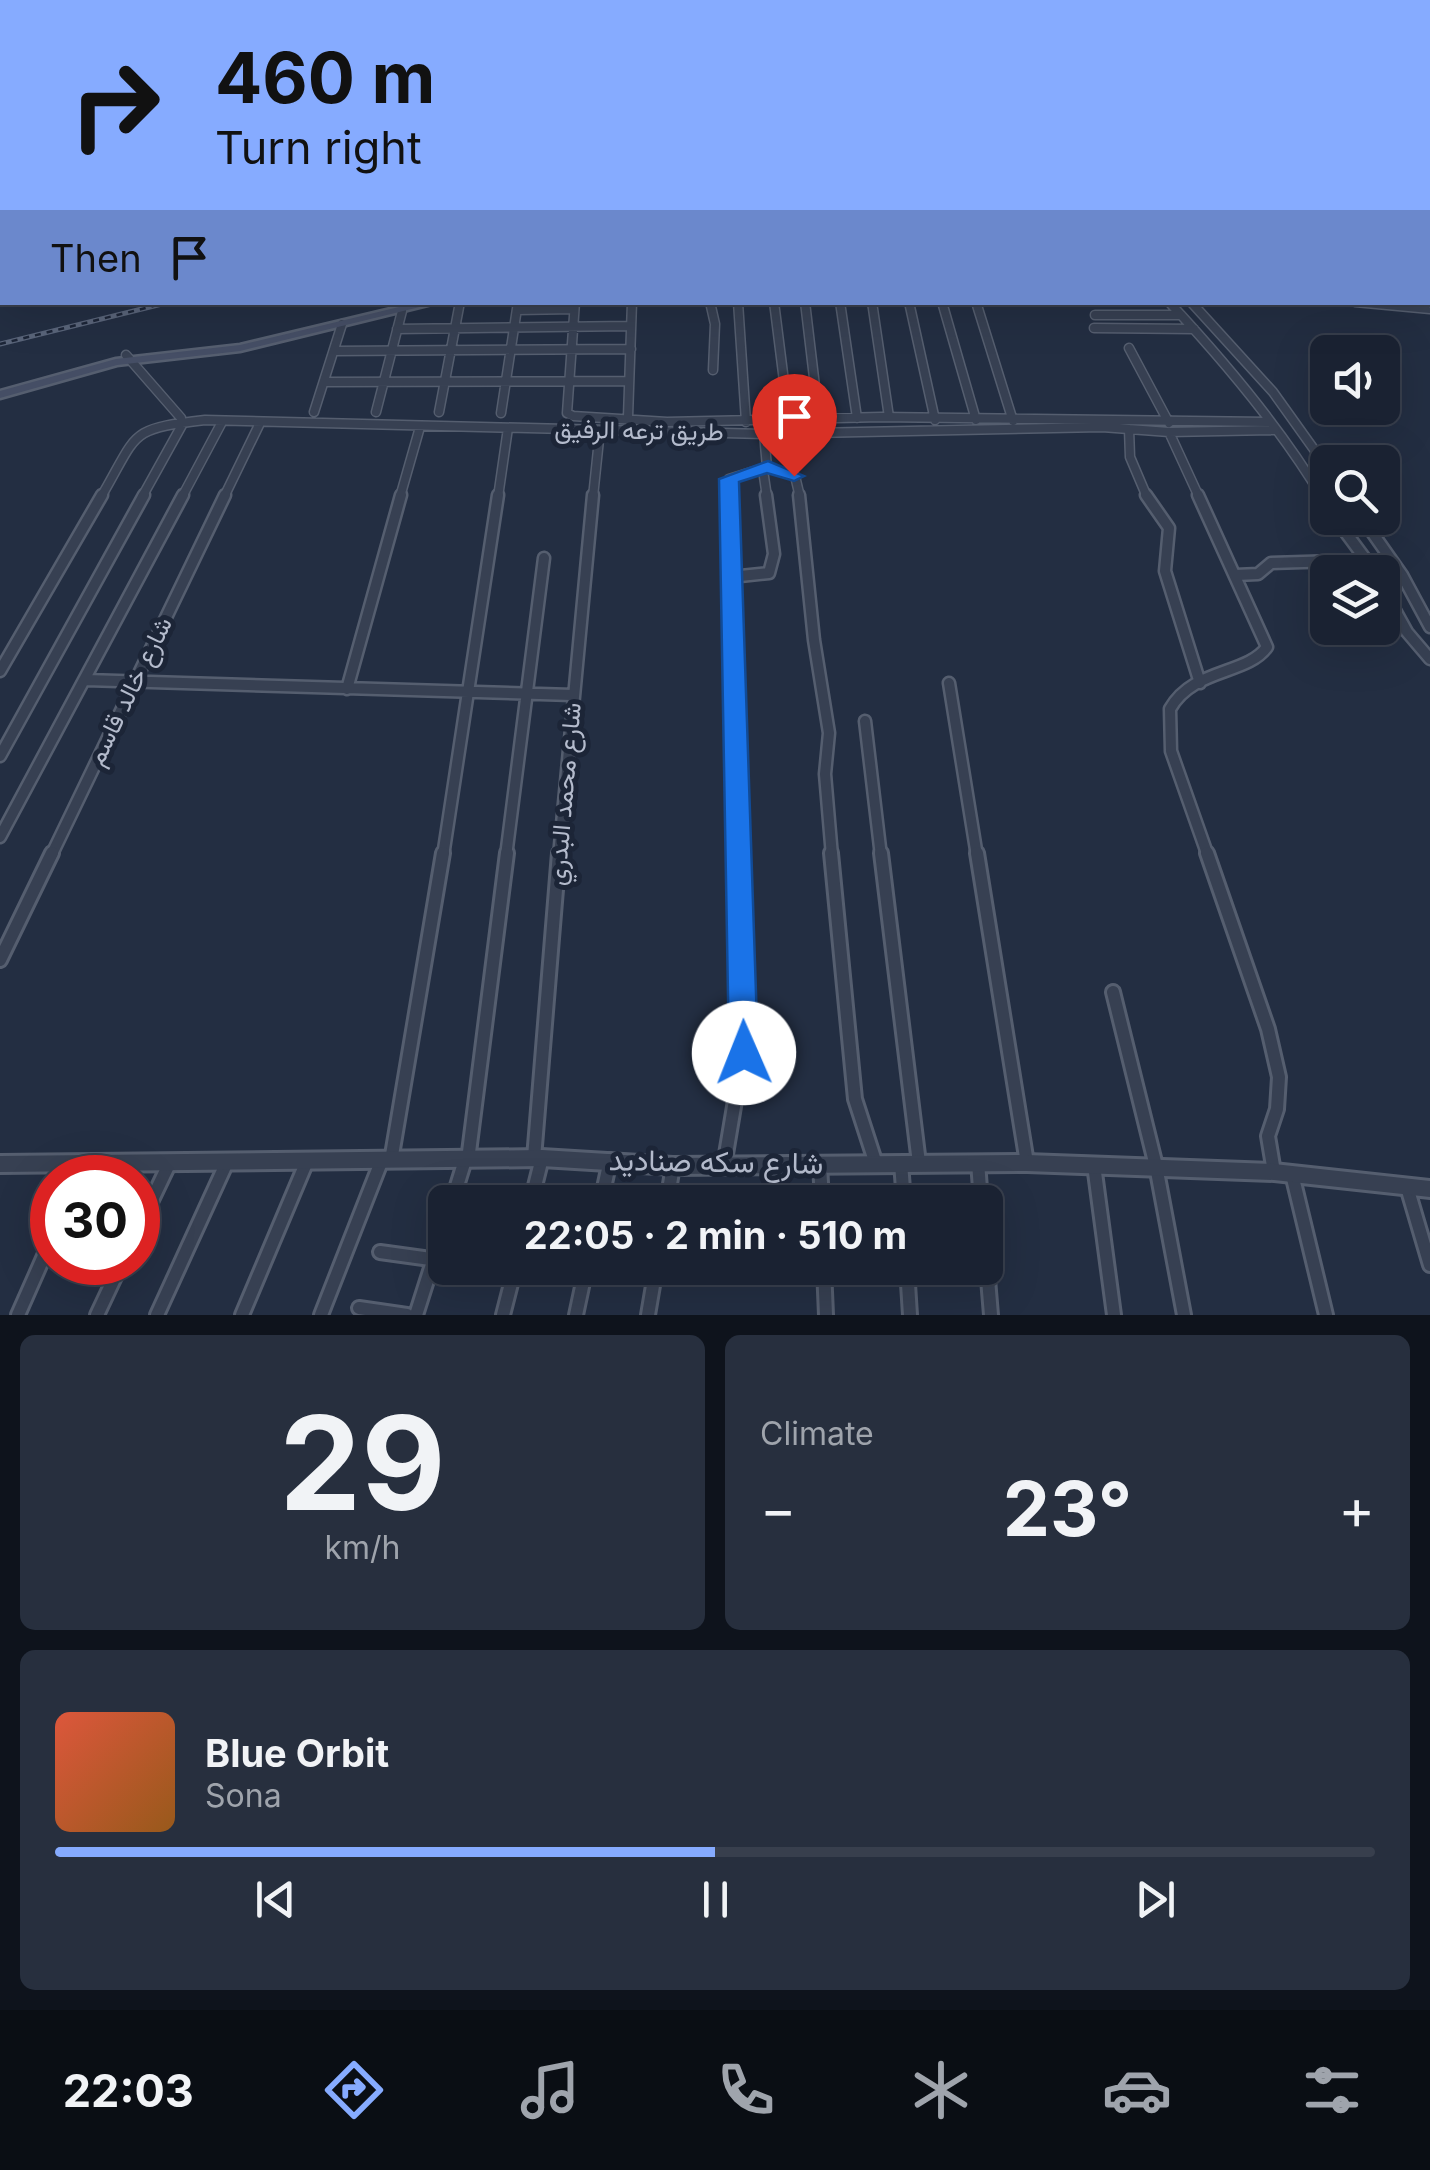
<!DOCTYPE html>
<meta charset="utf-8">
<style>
body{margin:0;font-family:Inter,Vazirmatn,sans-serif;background:#272f3e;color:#f1f3f6;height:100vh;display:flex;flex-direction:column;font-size:38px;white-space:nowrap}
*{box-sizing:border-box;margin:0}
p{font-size:32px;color:#9fa4ac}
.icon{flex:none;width:55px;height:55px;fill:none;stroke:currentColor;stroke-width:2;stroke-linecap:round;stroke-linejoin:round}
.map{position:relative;height:1315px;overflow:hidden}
.side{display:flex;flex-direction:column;gap:20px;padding:20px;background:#0e131c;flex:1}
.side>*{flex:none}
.hud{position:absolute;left:0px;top:0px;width:1430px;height:305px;box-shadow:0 10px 40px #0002,0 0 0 2px #383f4d;background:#86abff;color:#111;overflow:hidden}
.buttons{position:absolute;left:1310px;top:335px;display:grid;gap:20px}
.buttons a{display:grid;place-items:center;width:90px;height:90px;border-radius:15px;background:#1a2232;box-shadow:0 10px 40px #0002,0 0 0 2px #383f4d;font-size:50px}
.speed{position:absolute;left:30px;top:1155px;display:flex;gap:20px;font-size:50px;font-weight:700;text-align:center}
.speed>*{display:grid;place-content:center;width:130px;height:130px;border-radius:50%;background:#1a2232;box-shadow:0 10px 40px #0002,0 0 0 2px #383f4d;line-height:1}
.speed .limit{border:15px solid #d22;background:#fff;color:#111}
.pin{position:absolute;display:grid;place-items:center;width:85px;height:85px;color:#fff;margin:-102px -42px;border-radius:50% 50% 50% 0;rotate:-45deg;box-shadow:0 0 10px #0007}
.pin .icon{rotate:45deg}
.me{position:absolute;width:110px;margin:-55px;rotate:359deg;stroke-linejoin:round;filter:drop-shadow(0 0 8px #0008)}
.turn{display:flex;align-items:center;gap:35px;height:210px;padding:0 50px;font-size:45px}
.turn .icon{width:130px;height:130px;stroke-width:2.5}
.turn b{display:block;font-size:70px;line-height:85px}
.then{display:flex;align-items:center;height:95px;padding:0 50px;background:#0003;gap:20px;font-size:38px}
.big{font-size:75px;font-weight:700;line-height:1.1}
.side .tile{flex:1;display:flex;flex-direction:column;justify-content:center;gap:15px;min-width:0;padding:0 35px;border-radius:15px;background:#272f3e}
.side .dial{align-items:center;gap:0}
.dial b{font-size:130px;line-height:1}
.song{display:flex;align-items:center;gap:30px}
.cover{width:120px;height:120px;border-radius:15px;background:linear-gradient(135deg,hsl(10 70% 55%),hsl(30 70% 35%))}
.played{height:10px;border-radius:5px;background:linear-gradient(90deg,#86abff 50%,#383f4d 50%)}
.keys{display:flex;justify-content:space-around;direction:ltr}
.heat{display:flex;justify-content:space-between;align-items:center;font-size:55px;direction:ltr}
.side .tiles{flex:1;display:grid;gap:20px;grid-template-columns:1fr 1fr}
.tile:last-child{grid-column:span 2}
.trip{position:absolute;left:428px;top:1185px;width:575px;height:100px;border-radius:15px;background:#1a2232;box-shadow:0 10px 40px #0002,0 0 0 2px #383f4d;font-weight:700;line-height:100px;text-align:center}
.menu{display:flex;height:160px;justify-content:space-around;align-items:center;background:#0a0e14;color:#9fa4ac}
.menu .icon{width:70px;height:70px}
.menu .selected{color:#86abff}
.menu b{font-size:45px;color:#f1f3f6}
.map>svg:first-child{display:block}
</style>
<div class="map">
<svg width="1430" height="1315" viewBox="0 0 1430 1315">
<rect width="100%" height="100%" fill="#232e42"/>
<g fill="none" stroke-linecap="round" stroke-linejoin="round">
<g stroke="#555e6f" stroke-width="9">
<path id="minor-far3" d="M335 0 374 2"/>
</g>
<g stroke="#555e6f" stroke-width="11">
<path id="minor-far2" d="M1428 224 1430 228
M575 302 567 413 573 416 667 422 881 417 1268 422
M710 302 715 324 713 370
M738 302 746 422
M774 302 789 421
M805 302 819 420
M840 302 857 418
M872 302 889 417
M909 302 935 420
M942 302 976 420
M976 302 1013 421
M1169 302C1225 362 1280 427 1322 497
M1191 302 1273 392 1328 469
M1355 302 1430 309
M517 310 574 309
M1095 315H1181
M1094 328 1194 329
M397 329 631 326
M1129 348 1169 423
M334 351 631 349
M126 355 181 418 182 425 142 497
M324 382 629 381
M314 412 342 324
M376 412 402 311
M439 412 460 302
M501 413 518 302
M628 417 632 302
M1129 429 1130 457 1147 497
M1169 432 1199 497
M767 467 795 476 800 497
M763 470 767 497
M101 497C139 432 127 429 205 420L764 434 1102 427 1169 432 1275 430
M182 497 222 422
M224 497 260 423
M400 497 420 427
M498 497 508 428
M593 497 600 430
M729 497V479L767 467 764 434"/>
</g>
<g stroke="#555e6f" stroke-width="15">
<path id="minor-far1" d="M729 495 738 856
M799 495 814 640 829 733 825 774 832 856
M1146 495 1169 528 1165 571 1200 683
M1198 495 1267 647C1247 675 1193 668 1170 709L1171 751 1208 856
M1320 495 1328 508
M1335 518 1375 572
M1362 518 1402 575 1430 627
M1236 575 1258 574 1271 563 1368 560
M731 577 769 573 774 554 766 495
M1382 587 1407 632 1430 659
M0 671 102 495
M86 680 572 695
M949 683 977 856
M347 689 401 495
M865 721 881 856
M0 756 144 495
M0 837 183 495
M51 856 225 495
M443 856 498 495
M506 856 544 558
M559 856 593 495"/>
</g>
<g stroke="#555e6f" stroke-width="18">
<path id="minor" d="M831 853 855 1099 876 1164
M881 853 919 1163
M977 853 1027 1163
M1207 853 1268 1029 1279 1077 1277 1109 1268 1136 1274 1172
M0 960 52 853
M1113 992 1156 1166 1184 1315
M534 1158 559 853
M468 1160 507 853
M391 1161 443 853
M978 1162 981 1202
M901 1163 904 1202
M820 1164 822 1202
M1094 1165 1114 1315
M724 1166 743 1053 738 853
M1292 1174 1326 1315
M79 1178 86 1163
M1407 1187 1430 1265
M452 1202 465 1160
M531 1202 542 1158
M601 1202 610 1160
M667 1202 673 1166
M138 1229 170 1162
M985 1243 991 1315
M380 1252 445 1261
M824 1268 826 1315
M907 1268 910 1315
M359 1308 407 1315
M18 1315 52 1238
M97 1315 122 1262
M157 1315 227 1162
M242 1315 307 1161
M321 1315 381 1162
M416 1315 445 1224
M503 1315 515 1268
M576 1315 586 1268
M648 1315 656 1268"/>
</g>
<g stroke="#555e6f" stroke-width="6">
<path id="tertiary" d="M542 1150 673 1158 1027 1155 1274 1164 1430 1181V1197L1274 1180 1027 1171 673 1174 542 1166 0 1172V1156Z"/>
</g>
<g stroke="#555e6f" stroke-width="5">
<path id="secondary" d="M1428 52H1430V56H1428Z
M1428 299H1430V308L1423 302H1428Z
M420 302H440L240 351 117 365 0 398V391L116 359 240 345Z"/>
</g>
<use href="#minor-far3" stroke="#374052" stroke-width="6"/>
<use href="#minor-far2" stroke="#374052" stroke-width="8"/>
<use href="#minor-far1" stroke="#374052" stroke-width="10"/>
<use href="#minor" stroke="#374052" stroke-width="12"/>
<use href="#tertiary" fill="#374052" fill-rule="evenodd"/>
<use href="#secondary" fill="#454e65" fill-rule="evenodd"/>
<g stroke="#596479" stroke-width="5">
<path id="rail" d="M1313 2 1342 0
M0 344 170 302"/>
</g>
<use href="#rail" stroke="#1c2537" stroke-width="2.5" stroke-dasharray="6" stroke-linecap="butt"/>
</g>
<path fill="#1a73e8" stroke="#114b97" stroke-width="2.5" d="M768 461 804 476 794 481 767 473 739 482 758 1053 754 1061 744 1065 733 1061 729 1053 719 479Z"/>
<g text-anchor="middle" stroke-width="10" stroke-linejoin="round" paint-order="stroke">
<g font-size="25" fill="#b4bbcc" stroke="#1c2537">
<text transform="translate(639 430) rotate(1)" y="9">طريق ترعه الرفيق</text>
<text transform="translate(129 691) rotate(-64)" y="9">شارع خالد قاسم</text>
<text transform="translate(564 794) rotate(-85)" y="9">شارع محمد البدري</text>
</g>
<g font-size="30" fill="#b4bbcc" stroke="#1c2537">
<text transform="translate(716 1162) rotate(1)" y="10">شارع سكه صناديد</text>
</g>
</g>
</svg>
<div class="buttons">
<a><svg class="icon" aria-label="sound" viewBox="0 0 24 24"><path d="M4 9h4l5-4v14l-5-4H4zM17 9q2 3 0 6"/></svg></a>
<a><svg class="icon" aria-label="search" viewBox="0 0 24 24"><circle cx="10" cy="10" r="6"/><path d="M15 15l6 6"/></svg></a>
<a><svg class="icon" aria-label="layers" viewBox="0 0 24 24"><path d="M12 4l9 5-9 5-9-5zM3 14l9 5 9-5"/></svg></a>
</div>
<div class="speed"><div class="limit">30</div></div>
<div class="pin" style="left:794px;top:476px;background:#d93025"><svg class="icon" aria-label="arrive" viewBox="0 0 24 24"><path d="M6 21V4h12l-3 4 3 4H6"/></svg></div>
<svg class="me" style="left:744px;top:1053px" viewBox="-20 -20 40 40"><circle r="19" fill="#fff"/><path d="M0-13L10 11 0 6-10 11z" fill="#1a73e8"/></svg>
<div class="trip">22:05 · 2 min · 510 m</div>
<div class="hud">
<div class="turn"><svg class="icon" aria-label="right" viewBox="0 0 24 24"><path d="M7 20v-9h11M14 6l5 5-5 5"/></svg><div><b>460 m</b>Turn right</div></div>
<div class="then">Then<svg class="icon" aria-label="arrive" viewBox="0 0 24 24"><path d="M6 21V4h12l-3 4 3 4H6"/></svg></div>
</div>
</div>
<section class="side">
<div class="tiles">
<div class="tile dial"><b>29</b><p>km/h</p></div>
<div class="tile"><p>Climate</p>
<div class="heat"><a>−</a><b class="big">23°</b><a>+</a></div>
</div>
<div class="tile">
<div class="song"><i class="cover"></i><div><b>Blue Orbit</b><p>Sona</p></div></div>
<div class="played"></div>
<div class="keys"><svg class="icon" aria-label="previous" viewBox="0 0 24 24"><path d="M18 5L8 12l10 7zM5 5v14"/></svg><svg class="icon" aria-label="pause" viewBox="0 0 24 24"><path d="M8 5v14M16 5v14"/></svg><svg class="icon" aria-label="next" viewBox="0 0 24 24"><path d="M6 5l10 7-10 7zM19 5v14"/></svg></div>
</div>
</div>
</section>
<nav class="menu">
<b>22:03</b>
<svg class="icon selected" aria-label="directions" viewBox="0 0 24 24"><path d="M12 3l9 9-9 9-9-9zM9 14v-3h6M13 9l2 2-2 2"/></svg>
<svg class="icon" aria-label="music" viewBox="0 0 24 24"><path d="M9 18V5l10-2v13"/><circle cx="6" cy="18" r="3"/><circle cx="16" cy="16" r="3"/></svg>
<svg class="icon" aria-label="phone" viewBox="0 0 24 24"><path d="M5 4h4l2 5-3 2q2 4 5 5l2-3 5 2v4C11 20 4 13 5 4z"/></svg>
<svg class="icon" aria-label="climate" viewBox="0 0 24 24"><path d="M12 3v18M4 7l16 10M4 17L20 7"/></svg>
<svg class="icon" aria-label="car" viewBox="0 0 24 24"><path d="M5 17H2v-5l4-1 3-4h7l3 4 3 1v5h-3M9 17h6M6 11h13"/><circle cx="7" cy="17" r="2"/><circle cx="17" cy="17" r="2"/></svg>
<svg class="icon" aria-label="filters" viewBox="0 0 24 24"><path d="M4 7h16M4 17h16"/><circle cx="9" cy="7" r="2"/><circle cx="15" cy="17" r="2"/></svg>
</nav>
